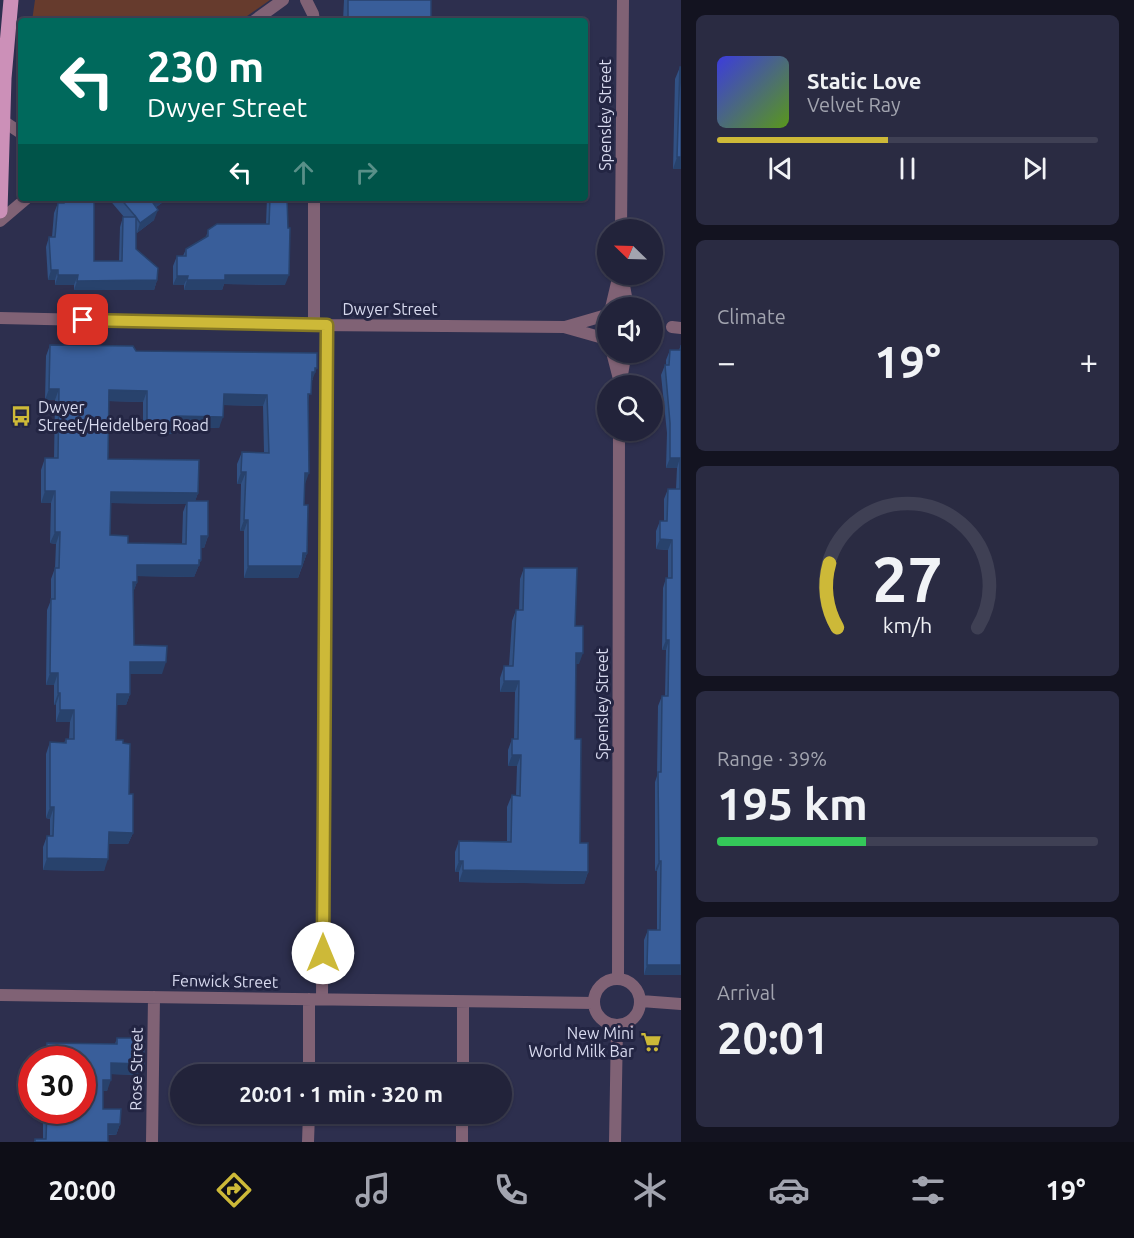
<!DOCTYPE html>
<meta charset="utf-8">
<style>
body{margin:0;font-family:Ubuntu,sans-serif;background:#2a2b42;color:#f1f3f6;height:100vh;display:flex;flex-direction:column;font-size:22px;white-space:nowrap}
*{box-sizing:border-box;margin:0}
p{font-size:20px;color:#a2a4af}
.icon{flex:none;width:33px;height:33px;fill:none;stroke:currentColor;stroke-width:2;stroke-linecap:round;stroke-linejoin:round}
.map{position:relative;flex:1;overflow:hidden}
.panel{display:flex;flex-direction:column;gap:15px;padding:15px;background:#131320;width:453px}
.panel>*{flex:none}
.guide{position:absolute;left:18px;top:18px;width:570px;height:183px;border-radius:6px;box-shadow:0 2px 4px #0004,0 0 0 2px #3f4054;background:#00695c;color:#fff;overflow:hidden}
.needle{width:39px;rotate:293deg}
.tools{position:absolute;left:597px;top:219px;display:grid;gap:12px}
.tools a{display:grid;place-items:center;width:66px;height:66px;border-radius:50%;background:#22233a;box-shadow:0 2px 4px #0004,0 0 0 2px #3f4054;font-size:30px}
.speed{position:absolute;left:18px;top:1046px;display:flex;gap:12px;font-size:30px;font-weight:700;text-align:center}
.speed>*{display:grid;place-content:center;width:78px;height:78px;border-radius:50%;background:#22233a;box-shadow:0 2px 4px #0004,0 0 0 2px #3f4054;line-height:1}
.speed .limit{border:9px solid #d22;background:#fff;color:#111}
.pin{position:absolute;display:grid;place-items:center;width:51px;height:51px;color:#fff;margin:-26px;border-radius:12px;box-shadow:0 3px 9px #0006}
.me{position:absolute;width:66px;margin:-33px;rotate:0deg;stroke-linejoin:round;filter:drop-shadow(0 0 4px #0008)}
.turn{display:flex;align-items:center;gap:21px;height:126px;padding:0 30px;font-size:27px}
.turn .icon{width:78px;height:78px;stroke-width:2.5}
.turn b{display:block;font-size:42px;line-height:51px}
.lanes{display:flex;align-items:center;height:57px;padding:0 30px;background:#0003;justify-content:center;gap:30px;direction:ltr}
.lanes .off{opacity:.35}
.big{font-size:45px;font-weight:700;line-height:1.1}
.panel .card{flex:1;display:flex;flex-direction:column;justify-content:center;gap:9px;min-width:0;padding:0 21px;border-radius:9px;background:#2a2b42}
.panel .dial{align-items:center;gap:0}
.dial svg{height:156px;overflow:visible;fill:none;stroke:#3f4054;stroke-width:7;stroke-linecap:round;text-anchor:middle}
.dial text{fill:#f1f3f6;stroke:none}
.song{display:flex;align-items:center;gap:18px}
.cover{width:72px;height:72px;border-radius:9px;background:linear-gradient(135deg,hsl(240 70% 55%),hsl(90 70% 35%))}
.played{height:6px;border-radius:3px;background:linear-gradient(90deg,#cdb938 45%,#3f4054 45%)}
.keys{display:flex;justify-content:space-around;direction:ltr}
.heat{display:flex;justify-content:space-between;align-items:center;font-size:33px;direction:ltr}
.charge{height:9px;border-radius:4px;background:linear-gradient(90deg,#34c759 39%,#3f4054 0)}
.trip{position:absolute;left:170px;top:1064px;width:342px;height:60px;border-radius:30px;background:#22233a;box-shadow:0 2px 4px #0004,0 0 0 2px #3f4054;font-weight:700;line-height:60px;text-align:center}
.tab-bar{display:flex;height:96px;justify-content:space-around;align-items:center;background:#0e0e17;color:#a2a4af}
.tab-bar .icon{width:42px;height:42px}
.tab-bar .on{color:#cdb938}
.tab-bar b{font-size:27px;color:#f1f3f6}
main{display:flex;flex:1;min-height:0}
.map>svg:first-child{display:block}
</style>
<main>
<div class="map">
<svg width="681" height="1142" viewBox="0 0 681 1142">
<rect width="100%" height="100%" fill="#2d2f4e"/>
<path fill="#663b2d" d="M35 0H270L240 21H32Z"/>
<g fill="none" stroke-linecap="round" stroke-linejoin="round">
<path stroke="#806275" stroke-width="12" d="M306 0 313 14 314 21
M254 21 283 0
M3 121 21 133
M0 221 27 198
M621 230 623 0
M622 274 628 308
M611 308 619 274
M0 318 314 325 564 327 603 338
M314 325V198
M565 327 603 316
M672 327 681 328
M612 352 619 379
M620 386 626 352
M618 978 619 430
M594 1002a23 23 0 1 1 46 0a23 23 0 1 1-46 0Z
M0 995 594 1003
M309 999V1074
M322 999 326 325
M641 1001 681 1004
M463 1074V1002
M152 1142 154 997
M308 1142 309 1113
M462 1142V1113
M615 1142 617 1026"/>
<path stroke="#cc90b8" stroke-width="15" d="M0 211 4 78 11 0"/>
</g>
<path fill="#315184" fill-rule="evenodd" d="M344 0H431V21H343Z
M680 67H681V169H673L675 79Z
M61 198H94V261H119L120 227 123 217H124L108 198H169L156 207 154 220 137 233 136 232V249L157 280 154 290H74V285H55V280H48L46 247 49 237H52L54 213 58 203H60Z
M267 198H287L285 285 224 284 222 290H184V285H173V266L177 256H183L186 249 206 237 208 230 266 224Z
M50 345 136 351 313 379 311 382 308 403 304 484V505L307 553 298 578H244V531H240L241 484H237V464L242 452H264L263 406 224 405 219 428 175 427 172 434H158V432H143V402L109 401 108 459 198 493 195 501 208 536 204 548H201V560L194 577 137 576V582L133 592 134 645 162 674H130V694L126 705H117L116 740 129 794 133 833 128 844H109L104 871 43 870V847L47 836H50V819L46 818V754L50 742 64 743 66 739H69L70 722H56V704L54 705V685H46L47 610 51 600V579L55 568 56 544 50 543 51 503H41V470L45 458H54L55 400H45L46 356ZM111 503 186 504 183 512 182 544 128 543 110 535Z
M681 345V975H644V940L648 930H657V871H655V782L657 776 658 706 662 696H665L666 650H662L663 588 666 578H668V550L656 549V531L660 521H664V499L668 489H676L677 468H666L667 433 661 375 665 365H666V360L670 350H679Z
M524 568 575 626 579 664H576L575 739 580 843 588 872 584 884 459 882V872H455V852L459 841H507V807L512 795 516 796 517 766H508V750L512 739H514L515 692H500V678L504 666H509L512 621 516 610H519L520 579Z
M117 1038 140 1075 111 1074 107 1091H103V1109L120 1124 116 1135H108V1142H34L35 1139H43V1120H40V1110H82V1059H43V1054L47 1043 115 1044Z"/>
<path fill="#28426c" d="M677 157H681V169H673Z
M159 198H169L149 212 153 203Z
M158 210 154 220 137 233 140 223Z
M51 270H58L55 280H48Z
M58 275H78L74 285H55Z
M225 275H289L285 285 224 284 222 290H184L187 280Z
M177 276H188L184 285H173Z
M157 280 154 290H74L77 281Z
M315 368H317L311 383 312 372Z
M49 389H59L55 400H45Z
M109 390 147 391 143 402 105 401Z
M224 394 267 395 263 406 220 405Z
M176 416 223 417 219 428 175 427 172 434H158L162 422Z
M147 421H162L158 432H143Z
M670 458H680L677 468H666Z
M241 472H246L241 484H237Z
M305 473H309L305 484Z
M45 491H55L51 503H41Z
M111 492 198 493 194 504 187 501 186 504 107 503Z
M244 520H248L244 531H240Z
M55 532H60L56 544 50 543Z
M201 536H208L204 548H197Z
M660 539 672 540 668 550 656 549Z
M303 553H307L303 564H298Z
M201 560 194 577 133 576 137 565Z
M248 566H302L298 578H244Z
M133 582H137L133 593Z
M666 640H669L666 650H662Z
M576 653H583L579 664H572Z
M130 662H166L162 674H126Z
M50 673H58L54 685H46Z
M504 681H519L515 692H500Z
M58 693H60L56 704 54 705Z
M117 694H130L126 705H113Z
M60 710H74L70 722H56Z
M512 755H521L517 766H508Z
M50 807H54L50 819 46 818Z
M109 832 133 833 128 844H105Z
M47 858 108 859 104 871 43 870Z
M459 861H463L459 872H455Z
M659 861H661L657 871H655Z
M463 870 588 872 584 884 459 882Z
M647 965H681V975H644Z
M111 1063 144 1064 140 1075 107 1074Z
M103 1080H111L107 1091H99Z
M44 1110H46L43 1120H40Z
M108 1124H120L116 1135 104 1134Z"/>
<path fill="#395e9a" stroke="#28426c" stroke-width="1.5" d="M348 0H431V21H348Z
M680 67H681V157H677Z
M64 198H94V261H122L123 217H136L120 198H159L153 203 158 210 140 223 136 217V249L158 268 157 280 77 281 78 275H58V270H51L49 237H55L58 203H64Z
M270 198H287L288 228H290L289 275H225V280H187L188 276H177V256H186V249L208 236V230L217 224H269Z
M50 345 133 346 136 351 317 353V368H315V372H312L311 394H308L309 473H305L304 505H308L307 553H303L302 566H248V520H244L246 472H241L242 452 269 453 267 395 224 394 223 417 176 416V422H162V421H147V391L109 390 108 459 199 460 198 493 111 492 110 535 128 536V543L186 544 187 501H208V536H201V560H199V565H137V582H133L134 645 167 646 166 662H130V694H117L116 740H123V743L130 744 129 794H133V833L109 832 108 859 47 858V836H53L54 807H50V742L66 743V739H74V710H60V693H58V673H50L51 599H55V568H59L60 532H55V491H45V458H58L59 389H49Z
M681 345V965H647L648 930H660L661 861H659L658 772H661L662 696H668L669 640H666V578H672V540L660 539V521H667L668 489H680V458H670V423L665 365H669L670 350H681Z
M524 568H577L575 626H583V653H576L575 739H581L580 843H588V872L463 870V861H459V841L511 842 512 795 520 796 521 755H512V739H518L519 681H504V666H513L516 610H523Z
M117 1038H144V1064L111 1063V1080H103V1109H121L120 1124H108V1142H35V1139H46L47 1110H82V1059H46L47 1043 117 1044Z"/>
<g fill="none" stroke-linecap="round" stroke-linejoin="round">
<g stroke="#857824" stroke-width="15">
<path id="route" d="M83 320 327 325 323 953"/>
</g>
<use href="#route" stroke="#cdb938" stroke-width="10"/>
</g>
<defs>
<g id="bus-bare" transform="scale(1.62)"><path d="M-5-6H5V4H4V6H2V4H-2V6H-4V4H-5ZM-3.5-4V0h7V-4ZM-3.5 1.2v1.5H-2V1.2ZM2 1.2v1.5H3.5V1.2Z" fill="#cdb938" stroke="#232543" stroke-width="2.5" paint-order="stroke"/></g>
<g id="supermarket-bare" transform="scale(1.62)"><path d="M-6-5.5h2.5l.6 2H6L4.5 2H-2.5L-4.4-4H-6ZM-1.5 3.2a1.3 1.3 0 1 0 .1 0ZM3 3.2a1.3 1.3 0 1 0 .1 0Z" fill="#cdb938" stroke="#232543" stroke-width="2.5" paint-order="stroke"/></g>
</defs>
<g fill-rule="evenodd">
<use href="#bus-bare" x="21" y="416"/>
<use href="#supermarket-bare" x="651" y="1042"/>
</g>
<g text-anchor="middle" stroke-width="6" stroke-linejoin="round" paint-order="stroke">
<g font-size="16" fill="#d8daef" stroke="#232543">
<text transform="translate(605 115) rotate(-90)" y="6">Spensley Street</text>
<text x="390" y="315">Dwyer Street</text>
<text transform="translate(602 704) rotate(-90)" y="6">Spensley Street</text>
<text transform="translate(225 981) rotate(1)" y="6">Fenwick Street</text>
<text transform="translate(136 1069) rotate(-89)" y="6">Rose Street</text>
</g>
<g font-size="16" fill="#d8daef" stroke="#232543" text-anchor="start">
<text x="38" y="413">Dwyer<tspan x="38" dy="18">Street/Heidelberg Road</tspan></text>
<text x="634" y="1039" text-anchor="end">New Mini<tspan x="634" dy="18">World Milk Bar</tspan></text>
</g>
</g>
</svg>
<div class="tools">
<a><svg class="needle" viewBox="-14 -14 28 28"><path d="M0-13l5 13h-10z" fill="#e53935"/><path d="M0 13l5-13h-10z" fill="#a2a4af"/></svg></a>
<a><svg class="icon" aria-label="sound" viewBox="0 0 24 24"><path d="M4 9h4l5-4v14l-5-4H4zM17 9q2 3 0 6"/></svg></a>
<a><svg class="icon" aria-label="search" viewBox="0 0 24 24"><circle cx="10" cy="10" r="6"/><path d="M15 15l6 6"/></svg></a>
</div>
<div class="speed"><div class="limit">30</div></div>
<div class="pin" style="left:83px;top:320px;background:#d93025"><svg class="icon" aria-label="arrive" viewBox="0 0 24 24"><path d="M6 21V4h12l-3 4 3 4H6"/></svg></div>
<svg class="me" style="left:323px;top:953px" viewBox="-20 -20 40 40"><circle r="19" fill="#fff"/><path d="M0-13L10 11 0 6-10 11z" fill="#cdb938"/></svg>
<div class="trip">20:01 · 1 min · 320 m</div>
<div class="guide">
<div class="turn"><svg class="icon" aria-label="left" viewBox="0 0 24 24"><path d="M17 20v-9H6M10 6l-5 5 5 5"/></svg><div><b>230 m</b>Dwyer Street</div></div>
<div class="lanes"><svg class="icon" aria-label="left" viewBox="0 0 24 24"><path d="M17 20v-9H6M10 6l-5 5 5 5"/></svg><svg class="icon off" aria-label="ahead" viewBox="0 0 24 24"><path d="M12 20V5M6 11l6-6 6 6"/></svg><svg class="icon off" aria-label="right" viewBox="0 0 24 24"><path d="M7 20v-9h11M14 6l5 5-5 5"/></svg></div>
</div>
</div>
<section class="panel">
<div class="card">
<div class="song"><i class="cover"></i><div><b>Static Love</b><p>Velvet Ray</p></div></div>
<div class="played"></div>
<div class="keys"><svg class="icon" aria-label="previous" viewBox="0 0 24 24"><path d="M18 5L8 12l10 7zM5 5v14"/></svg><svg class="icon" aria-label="pause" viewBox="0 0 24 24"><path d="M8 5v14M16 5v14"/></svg><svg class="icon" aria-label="next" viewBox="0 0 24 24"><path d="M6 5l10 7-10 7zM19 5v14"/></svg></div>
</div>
<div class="card"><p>Climate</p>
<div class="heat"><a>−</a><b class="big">19°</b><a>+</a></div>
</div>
<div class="card dial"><svg viewBox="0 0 100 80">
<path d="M14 69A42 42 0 1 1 86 69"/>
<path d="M14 69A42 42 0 0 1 10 36" stroke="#cdb938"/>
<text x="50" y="56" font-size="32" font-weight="700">27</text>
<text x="50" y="72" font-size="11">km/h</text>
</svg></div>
<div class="card"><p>Range · 39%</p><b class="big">195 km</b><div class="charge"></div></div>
<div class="card"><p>Arrival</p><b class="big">20:01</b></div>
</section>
</main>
<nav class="tab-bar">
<b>20:00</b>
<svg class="icon on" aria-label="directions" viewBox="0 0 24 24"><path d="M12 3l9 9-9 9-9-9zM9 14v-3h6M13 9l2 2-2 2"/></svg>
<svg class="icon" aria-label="music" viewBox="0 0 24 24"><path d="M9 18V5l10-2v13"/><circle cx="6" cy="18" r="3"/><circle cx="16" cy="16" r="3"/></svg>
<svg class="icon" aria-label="phone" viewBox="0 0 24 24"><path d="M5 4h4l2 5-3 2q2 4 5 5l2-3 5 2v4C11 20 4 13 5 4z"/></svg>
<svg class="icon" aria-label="climate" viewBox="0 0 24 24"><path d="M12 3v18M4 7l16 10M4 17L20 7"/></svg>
<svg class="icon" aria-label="car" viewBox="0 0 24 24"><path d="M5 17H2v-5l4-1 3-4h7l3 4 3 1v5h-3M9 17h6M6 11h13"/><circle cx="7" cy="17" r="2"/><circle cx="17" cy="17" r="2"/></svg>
<svg class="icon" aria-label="filters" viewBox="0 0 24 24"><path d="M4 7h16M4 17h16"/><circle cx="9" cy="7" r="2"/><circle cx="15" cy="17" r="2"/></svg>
<b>19°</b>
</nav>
